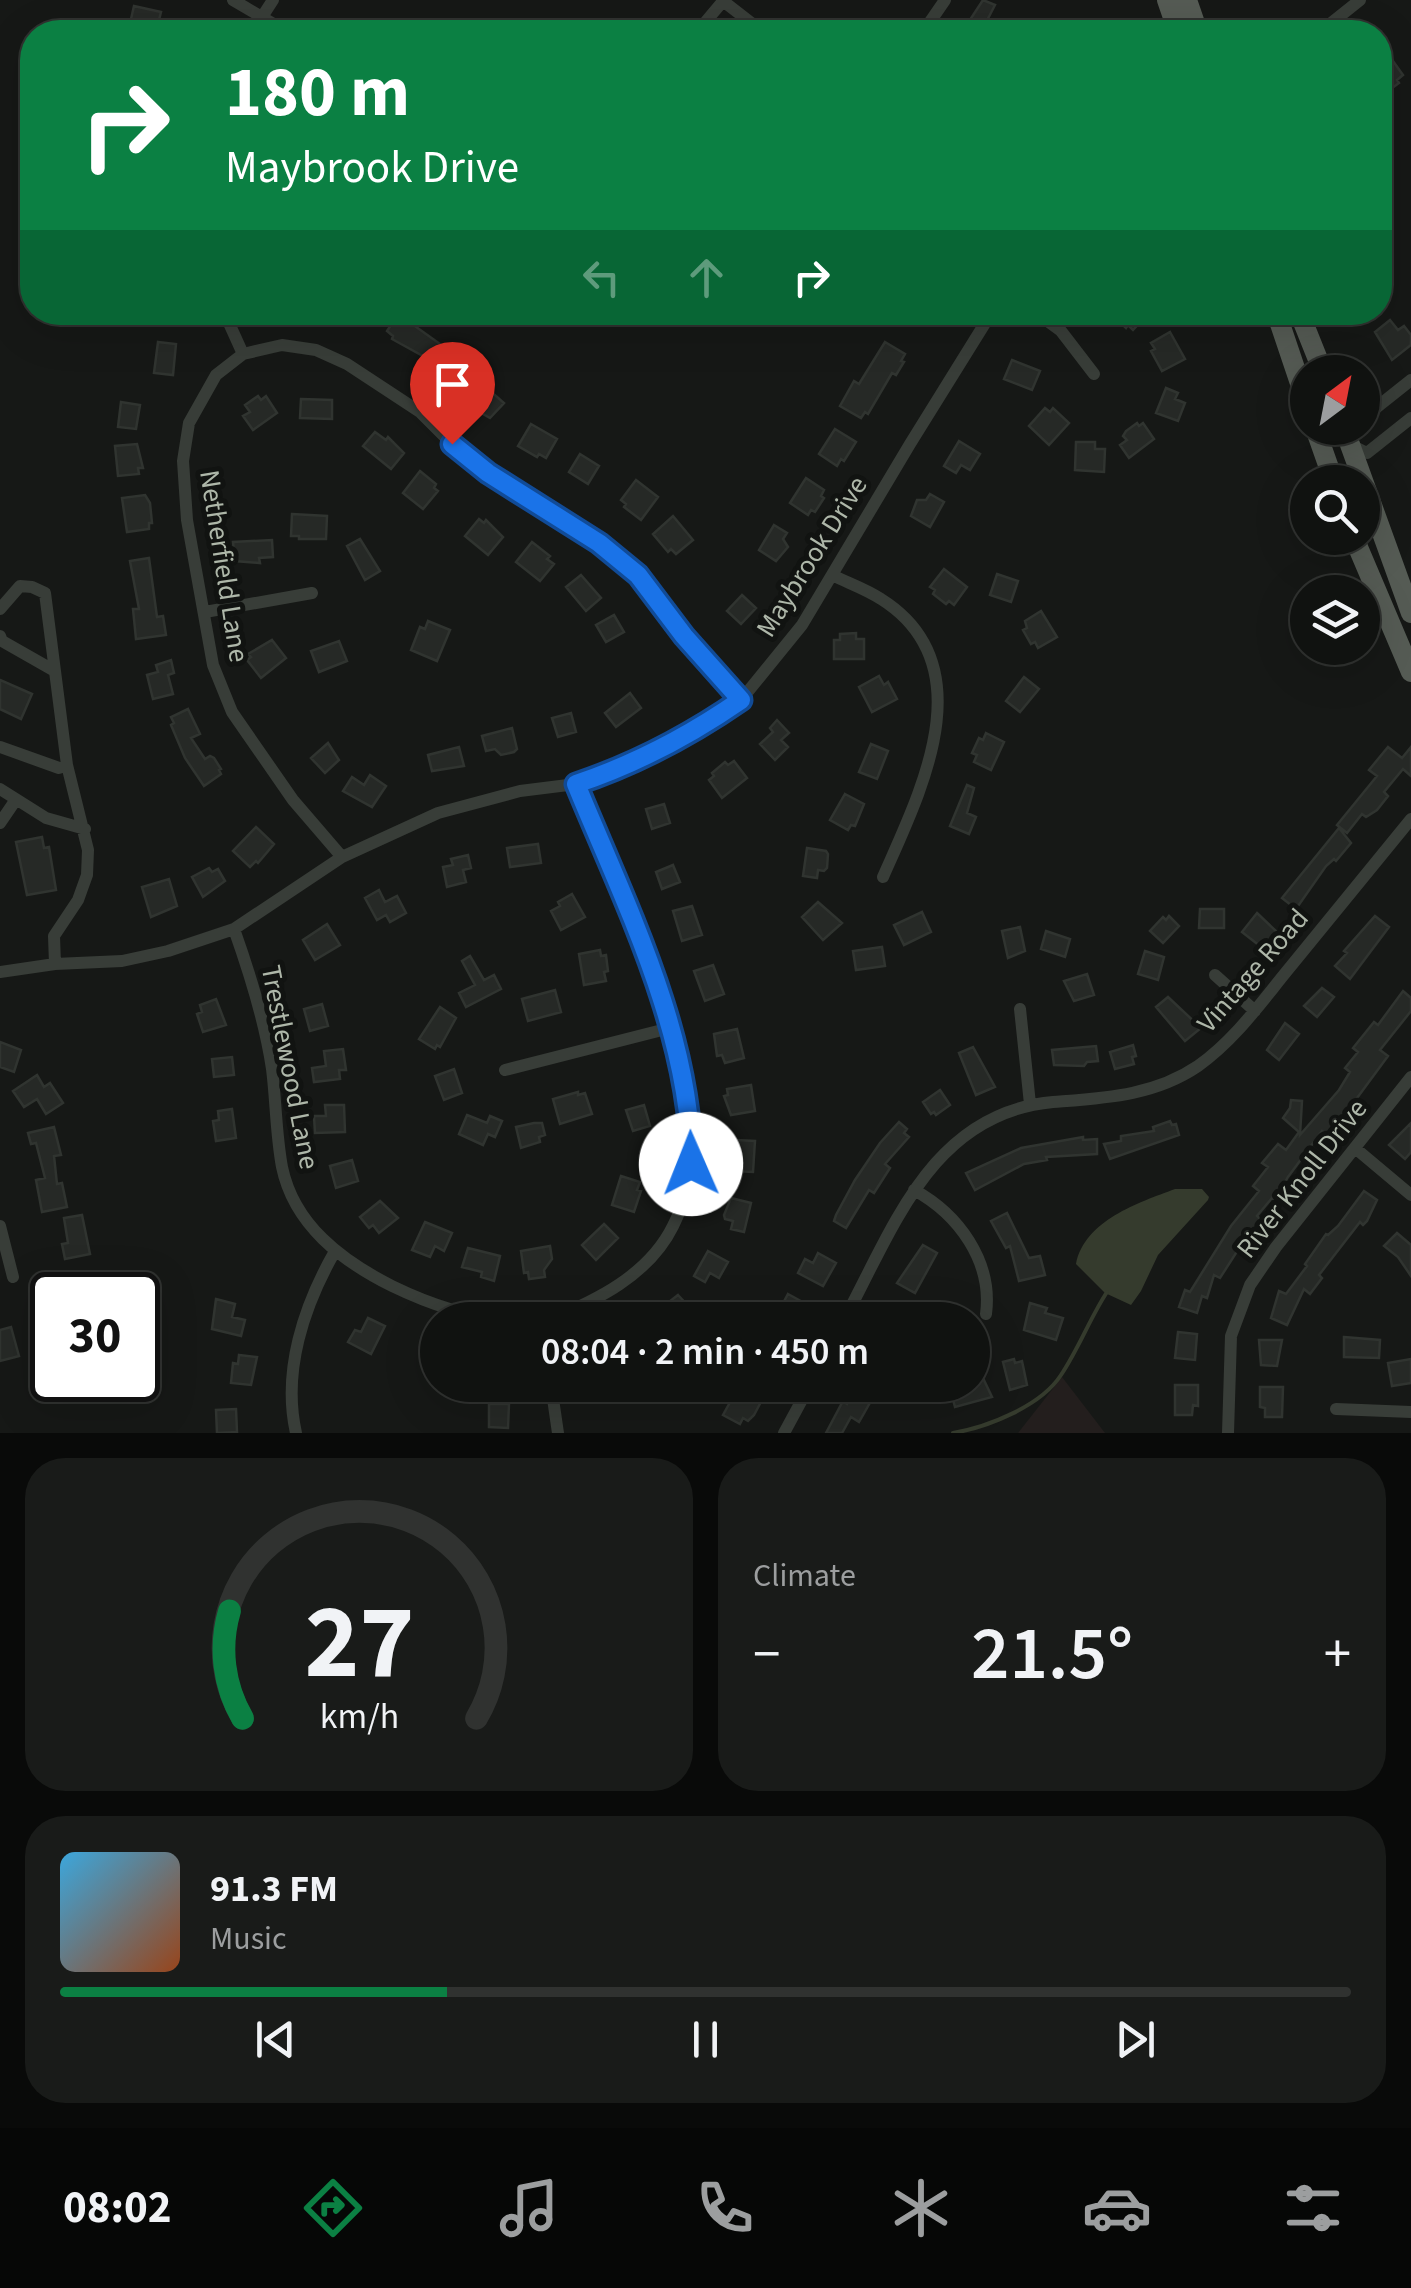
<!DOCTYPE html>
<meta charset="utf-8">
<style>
body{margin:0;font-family:"Source Sans 3",sans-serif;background:#191b19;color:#f1f3f6;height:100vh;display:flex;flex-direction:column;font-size:38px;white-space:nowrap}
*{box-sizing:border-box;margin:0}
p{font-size:32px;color:#9c9e9f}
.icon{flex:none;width:55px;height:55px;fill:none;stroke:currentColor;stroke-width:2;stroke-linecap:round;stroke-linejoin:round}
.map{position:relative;height:1433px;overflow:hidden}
.details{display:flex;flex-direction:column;gap:25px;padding:25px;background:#090a09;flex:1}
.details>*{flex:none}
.top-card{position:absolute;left:20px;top:20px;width:1372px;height:305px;border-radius:40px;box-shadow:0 10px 40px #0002,0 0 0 2px #303230;background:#0b8043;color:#fff;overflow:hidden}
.needle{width:65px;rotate:32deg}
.tools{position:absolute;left:1290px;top:355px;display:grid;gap:20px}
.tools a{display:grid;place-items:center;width:90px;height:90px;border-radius:50%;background:#101210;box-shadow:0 10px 40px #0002,0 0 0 2px #303230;font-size:50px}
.speed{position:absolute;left:30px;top:1272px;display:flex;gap:20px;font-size:50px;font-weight:700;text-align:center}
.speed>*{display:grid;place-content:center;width:130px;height:130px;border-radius:50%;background:#101210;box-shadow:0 10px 40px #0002,0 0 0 2px #303230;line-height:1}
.speed .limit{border:5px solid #111;border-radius:15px;background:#fff;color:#111}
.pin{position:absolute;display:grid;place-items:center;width:85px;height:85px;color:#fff;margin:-102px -42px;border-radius:50% 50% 50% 0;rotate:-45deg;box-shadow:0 0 10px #0007}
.pin .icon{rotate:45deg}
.me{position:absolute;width:110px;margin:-55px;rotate:359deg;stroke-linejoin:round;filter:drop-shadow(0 0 8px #0008)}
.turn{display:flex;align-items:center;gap:35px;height:210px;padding:0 40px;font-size:45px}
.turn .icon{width:130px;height:130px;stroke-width:2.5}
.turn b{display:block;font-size:70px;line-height:85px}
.lanes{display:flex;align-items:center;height:95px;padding:0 40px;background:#0003;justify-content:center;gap:50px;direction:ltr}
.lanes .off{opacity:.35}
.big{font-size:75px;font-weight:600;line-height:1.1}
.details .widget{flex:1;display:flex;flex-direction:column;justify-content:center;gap:15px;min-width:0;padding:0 35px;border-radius:40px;background:#191b19}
.details .dial{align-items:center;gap:0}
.dial svg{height:260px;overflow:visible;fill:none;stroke:#303230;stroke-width:7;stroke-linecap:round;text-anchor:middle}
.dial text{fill:#f1f3f6;stroke:none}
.song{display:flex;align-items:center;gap:30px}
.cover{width:120px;height:120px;border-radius:15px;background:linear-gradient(135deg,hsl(200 70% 55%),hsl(20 70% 35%))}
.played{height:10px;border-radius:5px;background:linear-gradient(90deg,#0b8043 30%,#303230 30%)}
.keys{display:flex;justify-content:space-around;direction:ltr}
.heat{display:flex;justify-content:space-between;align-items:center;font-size:55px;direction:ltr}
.details .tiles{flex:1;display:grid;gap:25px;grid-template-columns:1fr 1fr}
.widget:last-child{grid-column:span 2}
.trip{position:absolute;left:420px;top:1302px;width:570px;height:100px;border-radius:50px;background:#101210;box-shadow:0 10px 40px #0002,0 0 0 2px #303230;font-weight:600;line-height:100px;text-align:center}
.tabs{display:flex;height:160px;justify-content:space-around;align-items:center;background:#060706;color:#9c9e9f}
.tabs .icon{width:70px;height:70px}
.tabs .current{color:#0b8043}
.tabs b{font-size:45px;color:#f1f3f6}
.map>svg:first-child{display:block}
</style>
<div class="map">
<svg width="1411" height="1433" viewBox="0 0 1411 1433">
<rect width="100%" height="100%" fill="#161816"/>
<path fill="#231e1d" d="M1062 1377 1105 1433H1018Z"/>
<path fill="#353b2d" d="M1175 1189H1202L1209 1197 1208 1200 1158 1255 1141 1291 1131 1305 1105 1293 1076 1264C1085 1220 1138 1203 1175 1189Z"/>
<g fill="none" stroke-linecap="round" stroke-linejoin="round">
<path stroke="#353b2d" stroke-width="4" d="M953 1433C988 1427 1041 1406 1061 1375 1079 1348 1090 1318 1107 1292"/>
</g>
<path fill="#262926" stroke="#303430" stroke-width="2.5" d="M983 0 995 5 981 32H962Z
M134 6 161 12 156 32 129 28Z
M1393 61 1403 75 1397 80 1399 83 1380 97V71Z
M1110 312H1150L1133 330 1128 325 1126 328Z
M398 314 468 364 456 382 446 381 427 364 430 360 392 339 393 336 387 331Z
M1390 320 1398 330 1404 326 1411 335V345L1392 360 1375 332Z
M1170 332 1185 359 1162 371 1151 351 1155 349 1151 343Z
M158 342 176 344 173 375 154 373Z
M885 342 905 354 901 361 904 362 896 375 892 373 868 414 865 412 861 418 840 406 854 381 859 384Z
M1012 360 1040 371 1032 390 1004 379Z
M480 382 504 403 490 418 474 409 477 400 470 394Z
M1166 388 1178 393 1175 399 1185 403 1178 421 1156 413Z
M258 396 261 400 266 396 277 413 253 430 243 416 250 412 245 405Z
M301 399 332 400V419L300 418Z
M121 402 140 405 136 429 118 427Z
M1045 408 1050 412 1053 408 1069 423 1049 445 1029 426Z
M1137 423 1139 426 1143 423 1154 439 1129 458 1120 445 1127 440 1123 436 1126 431Z
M531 424 557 439 546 458 539 454 537 457 518 446Z
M835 429 856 442 844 461 841 459 837 466 819 454Z
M375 432 386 440 388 437 404 453 391 469 363 446Z
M959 441 980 454 970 470 961 465 956 473 944 466Z
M1076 442H1095V449H1105L1104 472 1075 470Z
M137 444 143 468H138L139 474 118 476 115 446Z
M580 454 599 466 588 484 569 472Z
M420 471 436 484 434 488 438 491 423 509 403 493Z
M806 478 824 490 821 496 824 498 815 512 811 510 808 515 790 503Z
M636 480 658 497 641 520 624 507 626 504 621 500Z
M930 494 944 502 930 527 911 516 917 500H926Z
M145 495 150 503 152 523H149V529L127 532 122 498Z
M292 514 327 516 326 539H299V536H291Z
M673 516 693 540 676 554 671 549 668 552 653 534Z
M479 519 484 523 486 520 503 537 488 555 465 536Z
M774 525 787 533 783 539 788 547 776 561 759 550Z
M360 539 380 571 365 580 347 546Z
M272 540 273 557 259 558 260 563 235 561 233 542Z
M532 542 550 556 547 559 554 564 540 581 516 562Z
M149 558 157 617 163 616 166 635 136 639 133 609H139L130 561Z
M944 569 967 587 954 605 949 601 946 604 933 594 935 590 930 587Z
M997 574 1018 581 1011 602 990 595Z
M581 575 601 598 586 611 566 587Z
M742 595 756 608 741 624 727 611Z
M1041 611 1057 637 1038 648 1035 642 1031 644 1023 630 1027 628 1025 621Z
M614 615 624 632 606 642 596 625Z
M428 621 450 630 437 661 411 650 420 627 425 629Z
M856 633V639H864V659H834V640H840V634Z
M272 640 286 658 261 678 247 660 251 657 248 654Z
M339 641 347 661 319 672 311 651Z
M171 660 174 673 168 675 173 694 153 699 147 675 158 672 156 665Z
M879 676 884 685 888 682 897 699 872 712 859 687Z
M1024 677 1039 689 1020 712 1006 701Z
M0 680 32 694 21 719 0 709Z
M630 693 641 708 616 727 605 713Z
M188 709 200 734 191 738 205 759 210 756 214 758 221 769 219 770 221 774 204 786 185 758 171 725 174 723 171 717Z
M571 713 576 732 558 737 552 718Z
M777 720 789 733 781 740 788 747 775 760 760 744 773 732 770 728Z
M512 728 517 749 514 752 501 755 495 749 486 751 482 736Z
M986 733 1004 742 991 770 974 762 977 755 972 753 979 738 983 740Z
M328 743 339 760 325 773 311 758Z
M871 744 888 751 877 779 859 772Z
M459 747 464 766 432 771 428 755Z
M1388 747 1402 758 1411 747V776L1403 769 1384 792 1388 796 1377 810 1366 817 1362 814 1347 833 1337 825 1377 776 1369 770Z
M734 761 747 778 722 798 709 780 714 776 712 773 725 762 728 765Z
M370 775 386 786 372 807 343 791 352 777 364 785Z
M967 785 974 788 967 813 976 817 969 834 950 826Z
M845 794 864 804 855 826 851 825 848 830 830 820Z
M664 804 670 823 652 829 646 809Z
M256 827 274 844 258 863 256 861 250 867 233 851Z
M1339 828 1351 843 1336 861 1334 859 1326 866 1296 909 1282 898Z
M42 837 44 848 49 847 56 890 27 895 16 842Z
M538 844 541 863 510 867 507 848Z
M807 848 826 851 828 854 827 868 824 871 818 870 817 878 803 876Z
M468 855 471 868 463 870 466 882 447 887 443 867 453 865 451 859Z
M673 865 680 882 662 889 656 872Z
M209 868 212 872 218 869 225 881 203 897 192 877Z
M169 879 177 906 151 917 142 887Z
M379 890 385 902 397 896 406 913 390 922 386 915 377 920 365 898Z
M572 894 585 917 561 930 551 911 560 906 558 902Z
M818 902 842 923 823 940 802 917Z
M692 906 702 935 682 941 673 911Z
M1200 909H1224V928H1199Z
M922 912 931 932 904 945 894 925Z
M1257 913 1278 933 1265 950 1242 932Z
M1169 916 1179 926 1163 943 1150 931 1163 917 1166 920Z
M1375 916 1389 927 1350 979 1335 966 1347 953 1344 951Z
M327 924 340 945 315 960 303 940Z
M1020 927 1025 951 1008 958 1002 931Z
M1046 931 1070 939 1065 957 1041 949Z
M882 947 885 966 856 970 853 951Z
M600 950 601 956 606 955 608 971 604 972 606 981 584 985 579 954Z
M1145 951 1164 957 1158 980 1138 974Z
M470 956 484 980 494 975 501 989 466 1007 459 993 475 985 462 961Z
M713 965 724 994 705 1001 694 971Z
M1087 974 1094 995 1074 1001 1064 981Z
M1322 988 1334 997 1317 1017 1304 1006Z
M555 990 561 1012 528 1021 522 999Z
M1403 991 1411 998V1011L1380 1050 1388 1056 1329 1136 1322 1131 1288 1177 1284 1184 1289 1187 1277 1202 1272 1198 1257 1216 1260 1219 1257 1227 1243 1242 1220 1278 1214 1275 1207 1298 1202 1296 1197 1313 1179 1307 1185 1290 1190 1292 1231 1226 1259 1191 1253 1186 1268 1167 1262 1163 1278 1144 1286 1150 1299 1132 1283 1118 1290 1108 1291 1100 1302 1101 1300 1135 1339 1090 1350 1072 1345 1068 1358 1052 1353 1048 1374 1022 1378 1025Z
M1168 997 1201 1028 1185 1041 1156 1007Z
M216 999 226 1025 203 1032 197 1014 202 1012 200 1005Z
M322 1004 328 1026 310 1031 304 1009Z
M440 1007 456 1018 440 1047 437 1045 435 1049 419 1039Z
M1285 1023 1299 1034 1279 1060 1267 1050Z
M737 1029 744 1058 725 1063 722 1055 717 1056 714 1034Z
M0 1042 21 1050 14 1072 0 1067Z
M1133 1045 1136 1056 1132 1057 1134 1064 1115 1069 1110 1052Z
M1096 1046 1098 1061 1087 1062 1084 1066 1054 1065 1052 1050Z
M973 1047 995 1087 976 1095 959 1053Z
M343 1049 346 1070H339L340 1079 314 1082 312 1068 326 1066 324 1051Z
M232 1057 234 1075 214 1077 212 1059Z
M454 1069 462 1093 444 1100 435 1076Z
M37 1075 44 1087 50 1083 63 1103 46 1114 37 1099 24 1107 13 1091Z
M751 1085 755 1111 731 1115 724 1096 728 1095 727 1089Z
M940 1090 950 1105 936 1115 934 1112 931 1114 923 1102Z
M578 1092V1095L585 1093 592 1114 560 1124 553 1099Z
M325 1105H344L345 1132 315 1133 314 1116H326Z
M644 1105 650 1126 633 1131 626 1110Z
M232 1109 236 1138 216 1141 213 1121 219 1120 218 1111Z
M467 1115 487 1123 490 1116 502 1121 495 1137 488 1134 483 1145 459 1134Z
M1170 1121 1172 1125 1176 1124 1179 1135 1110 1159 1104 1144 1121 1141V1136L1154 1131 1153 1127Z
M899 1122 907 1129 904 1133 909 1137 885 1164 890 1168 874 1193 869 1190 846 1228 834 1221 836 1215 855 1180 880 1143Z
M534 1123H542L545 1135 539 1137 540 1142 521 1148 516 1127Z
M1411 1123V1152L1405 1159 1389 1145Z
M54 1127 61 1155 54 1156 57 1184 62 1183 67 1207 42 1212 36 1180 45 1178 36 1143 31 1144 28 1133Z
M1083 1137V1140L1097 1139V1154L1046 1157 1047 1160 1024 1164 975 1190 966 1173 1021 1148Z
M736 1140 755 1141 753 1172 734 1171Z
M352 1160 358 1181 336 1188 330 1166Z
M621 1176 640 1182 637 1190 641 1191 634 1212 612 1205Z
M1364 1191 1377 1200 1367 1221 1363 1225 1360 1222 1319 1275 1322 1278 1310 1294 1304 1289 1287 1325 1271 1318 1279 1291 1286 1294 1307 1266 1305 1264 1326 1234 1328 1235 1338 1226Z
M731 1198 751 1203 744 1232 731 1229 733 1221 725 1219 724 1215Z
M380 1201 398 1218 379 1233 373 1225 369 1228 360 1217Z
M1007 1213 1029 1258 1040 1256 1045 1275 1019 1281 1010 1246 1006 1248 991 1221Z
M82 1215 90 1254 65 1259 62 1244 68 1243 64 1218Z
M425 1222 452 1233 444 1251 435 1246 430 1257 412 1250Z
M604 1224 618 1238 596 1260 582 1245Z
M1397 1233 1411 1245V1276L1398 1257 1384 1246Z
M923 1245 937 1253 915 1293 897 1283Z
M550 1246 552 1259 544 1270 545 1277 529 1279 528 1272 524 1273 521 1251Z
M468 1248 500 1256 494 1281 481 1277 482 1272 462 1267Z
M708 1251 728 1262 719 1278 710 1273 705 1282 694 1276Z
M818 1253 836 1263 823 1286 798 1273 805 1259 813 1263Z
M73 1273 110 1282 107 1295H84L69 1289Z
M788 1294 808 1305 800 1320H774Z
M678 1295 692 1310 682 1320H659L666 1313 665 1305Z
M216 1299 235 1304 232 1317 245 1320 241 1336 212 1329Z
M1030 1303 1047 1308 1045 1313 1063 1318 1056 1340 1024 1330Z
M368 1318 385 1326 371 1354 348 1342 355 1330 361 1332Z
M11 1327 19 1356 0 1361V1330Z
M1178 1332 1197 1334 1195 1360 1175 1358Z
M1344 1337 1380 1340 1379 1358 1344 1357Z
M1259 1340H1282L1277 1366 1261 1365Z
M239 1355 257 1357 251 1385 231 1383 233 1363 238 1364Z
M1014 1359 1015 1363 1022 1361 1027 1385 1010 1390 1003 1362Z
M1411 1359V1383L1392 1386 1388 1363Z
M983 1378 992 1397 955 1407 951 1392Z
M858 1385H880L859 1422 851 1417 842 1433H826L843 1401 847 1404Z
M1175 1385H1198V1406L1193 1405 1192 1415H1175Z
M746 1386 764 1396 754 1415 748 1421 743 1418 740 1424 723 1415 733 1397 739 1400Z
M1260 1387H1283L1282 1417H1265V1408L1260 1407Z
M489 1404H509L508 1428 489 1427Z
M236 1409 237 1432 217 1433 216 1410Z"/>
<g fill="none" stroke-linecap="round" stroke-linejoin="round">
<path stroke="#383d38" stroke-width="12" d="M233 0 287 32
M723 1 763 32
M262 17 273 0
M697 32 724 0
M923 32 945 0
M1320 32 1360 0
M224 312 243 354
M1035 312 1061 331 1094 374
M1362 419 1411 380
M1351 445 1367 453 1411 418
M832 575C848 583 866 589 881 599 986 665 920 793 883 877
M0 609 20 586 32 587 45 593 67 765 88 850 87 875 78 900 54 936 55 964
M205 612 312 593
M0 636 2 641 53 670
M0 747 59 768 67 765
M0 789 46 818 85 829
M0 823 15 801
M342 857 293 800 232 712 213 665 187 520 183 461 189 423 216 375 243 354 282 345 316 350 347 364 420 412 452 444 488 473 562 518 638 575 684 636 741 700
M234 929C250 974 265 1021 272 1069 276 1101 276 1135 282 1167 294 1225 342 1261 392 1286 429 1304 466 1317 507 1320
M0 972 55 964 122 961 168 951 234 929 342 857 438 813 520 791 576 784 622 769 692 734 741 700 802 625 910 444 992 312
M1215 975 1255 1011
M1020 1009 1030 1104
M505 1070 670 1028
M1355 1148 1411 1195
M914 1190C958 1214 993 1261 986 1314
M0 1226 13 1277
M548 1320C596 1301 649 1275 673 1226 689 1195 693 1158 691 1123 690 1103 682 1082 678 1063 655 967 614 876 576 784
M844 1320C894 1227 932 1113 1053 1102 1104 1098 1154 1096 1198 1066 1236 1039 1262 1001 1291 966 1331 917 1371 868 1411 819
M551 1385 558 1433
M1336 1409 1411 1412
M296 1433C282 1371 304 1306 334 1253
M784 1433 810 1385
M1228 1433 1231 1336 1250 1285 1276 1247 1411 1077"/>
<path stroke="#555b54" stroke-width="20" d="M1167 0 1178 32
M1187 0 1198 32
M1276 312 1308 407
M1299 312 1323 372
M1315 428 1334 482
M1344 428 1411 613
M1354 538 1411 672"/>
</g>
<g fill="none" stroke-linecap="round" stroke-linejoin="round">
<g stroke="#114b97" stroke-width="25">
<path id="route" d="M452 444 488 473 599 543 638 575 684 636 741 700C689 736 636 764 576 784 624 901 692 1035 691 1164"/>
</g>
<use href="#route" stroke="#1a73e8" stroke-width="18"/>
</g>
<g text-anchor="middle" stroke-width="10" stroke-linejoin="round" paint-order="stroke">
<g font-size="28" fill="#aeb7a9" stroke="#111311">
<text transform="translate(811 556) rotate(-58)" y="10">Maybrook Drive</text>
<text transform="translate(225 566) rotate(81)" y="10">Netherfield Lane</text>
<text transform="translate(1252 970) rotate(-49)" y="10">Vintage Road</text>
<text transform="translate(291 1067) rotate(79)" y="10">Trestlewood Lane</text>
<text transform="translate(1301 1178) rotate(-52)" y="10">River Knoll Drive</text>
</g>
</g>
</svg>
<div class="tools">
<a><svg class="needle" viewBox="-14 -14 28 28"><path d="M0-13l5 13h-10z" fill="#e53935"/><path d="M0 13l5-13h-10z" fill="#9c9e9f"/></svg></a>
<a><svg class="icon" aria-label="search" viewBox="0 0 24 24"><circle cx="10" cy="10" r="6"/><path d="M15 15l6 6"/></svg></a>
<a><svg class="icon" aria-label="layers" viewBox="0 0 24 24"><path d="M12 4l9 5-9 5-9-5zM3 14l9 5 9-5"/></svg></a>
</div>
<div class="speed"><div class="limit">30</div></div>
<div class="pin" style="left:452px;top:444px;background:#d93025"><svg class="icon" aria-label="arrive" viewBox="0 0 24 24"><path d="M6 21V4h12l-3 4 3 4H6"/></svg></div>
<svg class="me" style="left:691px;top:1164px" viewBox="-20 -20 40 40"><circle r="19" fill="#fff"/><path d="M0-13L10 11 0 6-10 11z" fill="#1a73e8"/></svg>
<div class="trip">08:04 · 2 min · 450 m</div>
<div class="top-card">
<div class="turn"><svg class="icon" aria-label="right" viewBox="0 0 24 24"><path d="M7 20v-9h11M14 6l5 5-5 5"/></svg><div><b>180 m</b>Maybrook Drive</div></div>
<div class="lanes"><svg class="icon off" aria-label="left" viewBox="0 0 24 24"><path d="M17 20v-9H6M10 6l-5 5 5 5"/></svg><svg class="icon off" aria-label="ahead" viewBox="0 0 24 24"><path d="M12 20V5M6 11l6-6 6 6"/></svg><svg class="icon" aria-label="right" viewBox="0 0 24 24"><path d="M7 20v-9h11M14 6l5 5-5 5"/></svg></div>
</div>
</div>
<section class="details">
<div class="tiles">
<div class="widget dial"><svg viewBox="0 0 100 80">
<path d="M14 69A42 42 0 1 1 86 69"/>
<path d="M14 69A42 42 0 0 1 10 36" stroke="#0b8043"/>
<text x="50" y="56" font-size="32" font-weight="700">27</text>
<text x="50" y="72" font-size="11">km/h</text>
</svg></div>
<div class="widget"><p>Climate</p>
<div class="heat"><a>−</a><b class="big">21.5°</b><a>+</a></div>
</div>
<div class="widget">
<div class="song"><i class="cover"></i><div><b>91.3 FM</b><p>Music</p></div></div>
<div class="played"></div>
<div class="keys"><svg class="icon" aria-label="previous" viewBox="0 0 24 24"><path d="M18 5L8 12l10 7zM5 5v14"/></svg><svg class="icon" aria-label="pause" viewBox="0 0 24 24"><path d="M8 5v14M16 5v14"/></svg><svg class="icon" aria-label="next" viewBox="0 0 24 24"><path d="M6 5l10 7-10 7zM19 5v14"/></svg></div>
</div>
</div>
</section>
<nav class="tabs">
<b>08:02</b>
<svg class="icon current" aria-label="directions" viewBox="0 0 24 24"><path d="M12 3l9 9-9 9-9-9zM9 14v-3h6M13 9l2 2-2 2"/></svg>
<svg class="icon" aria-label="music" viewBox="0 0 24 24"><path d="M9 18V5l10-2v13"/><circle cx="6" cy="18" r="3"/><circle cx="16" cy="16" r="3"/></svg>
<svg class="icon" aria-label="phone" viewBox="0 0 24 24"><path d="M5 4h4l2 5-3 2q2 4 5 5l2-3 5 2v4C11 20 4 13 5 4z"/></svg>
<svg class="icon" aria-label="climate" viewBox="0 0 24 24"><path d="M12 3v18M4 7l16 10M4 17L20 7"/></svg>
<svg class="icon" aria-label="car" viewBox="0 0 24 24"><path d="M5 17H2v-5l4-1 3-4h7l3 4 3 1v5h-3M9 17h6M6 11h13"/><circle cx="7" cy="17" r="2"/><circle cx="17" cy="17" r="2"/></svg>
<svg class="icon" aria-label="filters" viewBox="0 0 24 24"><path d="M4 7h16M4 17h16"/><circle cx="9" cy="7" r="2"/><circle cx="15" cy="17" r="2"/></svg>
</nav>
